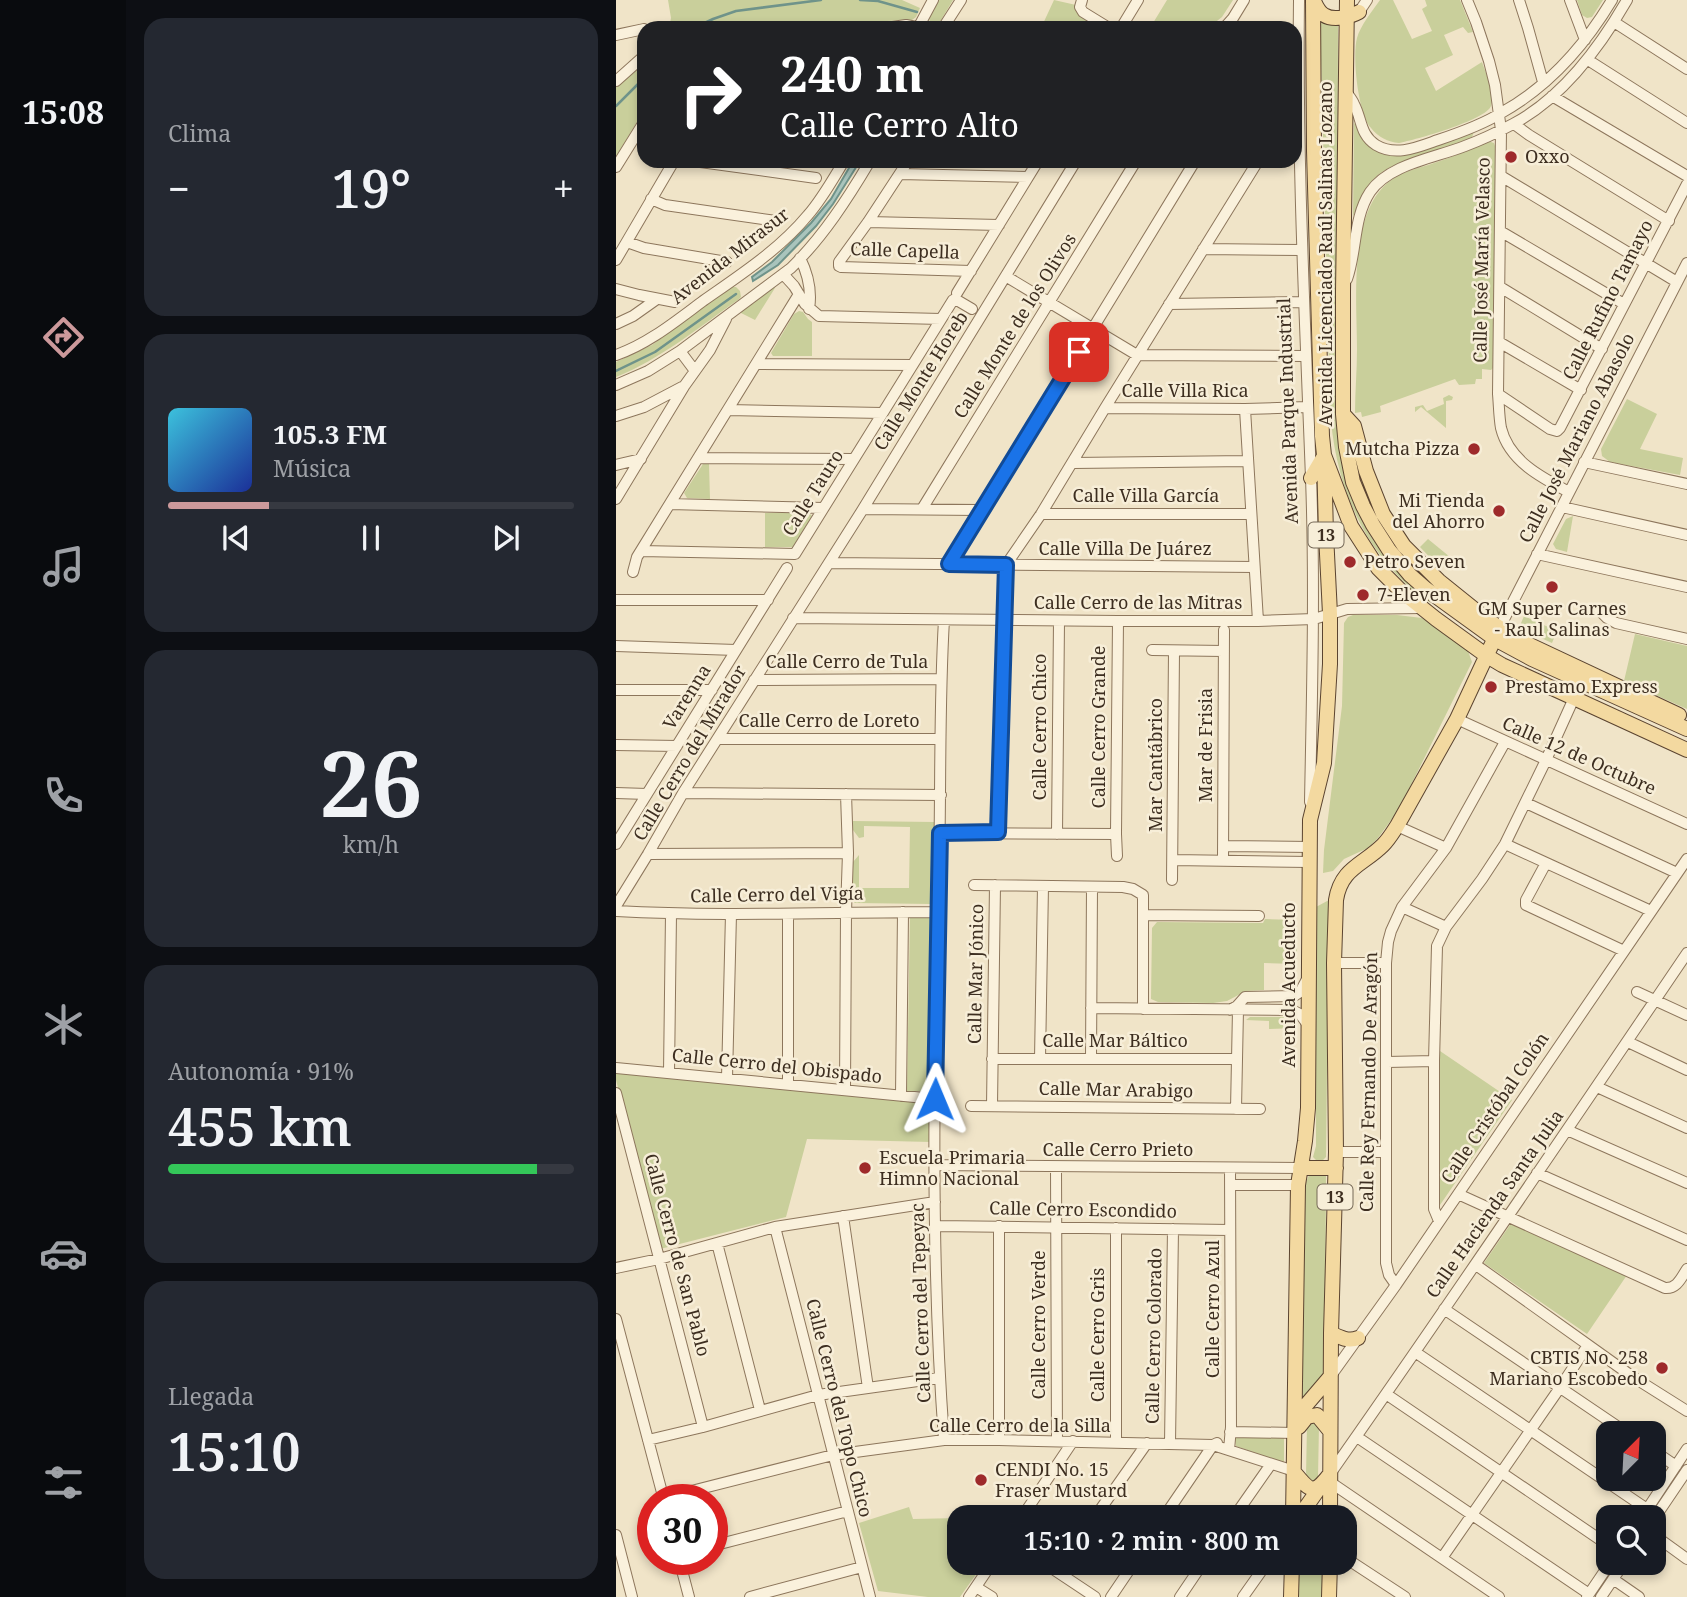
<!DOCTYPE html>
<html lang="es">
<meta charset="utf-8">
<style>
body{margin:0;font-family:"Noto Serif",serif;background:#242831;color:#f1f3f6;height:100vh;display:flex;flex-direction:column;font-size:26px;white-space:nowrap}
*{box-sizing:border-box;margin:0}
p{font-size:23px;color:#9ea1a6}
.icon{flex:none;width:38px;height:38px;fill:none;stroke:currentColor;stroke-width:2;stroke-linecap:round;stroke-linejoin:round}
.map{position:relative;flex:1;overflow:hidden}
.side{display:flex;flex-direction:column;gap:18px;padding:18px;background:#0d0f14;width:490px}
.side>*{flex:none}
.top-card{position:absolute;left:21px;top:21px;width:665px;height:147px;border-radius:21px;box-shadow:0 4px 10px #0003;background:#202124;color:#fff;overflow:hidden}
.needle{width:46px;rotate:24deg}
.controls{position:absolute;left:980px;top:1421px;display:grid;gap:14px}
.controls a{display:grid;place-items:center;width:70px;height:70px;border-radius:14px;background:#171b24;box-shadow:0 4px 10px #0003;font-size:35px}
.speed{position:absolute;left:21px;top:1484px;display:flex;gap:14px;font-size:35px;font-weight:700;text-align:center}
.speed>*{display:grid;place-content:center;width:91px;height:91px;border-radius:50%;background:#171b24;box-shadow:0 4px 10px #0003;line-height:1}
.speed .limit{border:10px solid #d22;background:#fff;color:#111}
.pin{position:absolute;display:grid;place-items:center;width:60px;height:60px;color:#fff;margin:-30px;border-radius:14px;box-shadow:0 4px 10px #0006}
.me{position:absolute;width:77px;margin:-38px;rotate:1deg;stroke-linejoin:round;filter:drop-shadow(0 0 5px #0008)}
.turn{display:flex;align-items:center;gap:24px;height:147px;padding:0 28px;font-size:32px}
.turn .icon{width:91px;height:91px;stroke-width:2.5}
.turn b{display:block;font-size:49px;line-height:60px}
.big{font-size:52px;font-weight:600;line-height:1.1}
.side .widget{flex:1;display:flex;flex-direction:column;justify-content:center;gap:10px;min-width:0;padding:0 24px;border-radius:21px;background:#242831}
.side .dial{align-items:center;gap:0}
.dial b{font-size:91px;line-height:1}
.song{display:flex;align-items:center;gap:21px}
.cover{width:84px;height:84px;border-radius:10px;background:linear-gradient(135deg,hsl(190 70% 55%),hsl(230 70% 35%))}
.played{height:7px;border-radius:4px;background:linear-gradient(90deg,#cc999b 25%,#363941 25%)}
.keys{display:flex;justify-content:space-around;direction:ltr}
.heat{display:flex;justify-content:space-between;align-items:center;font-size:38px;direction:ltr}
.charge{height:10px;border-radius:5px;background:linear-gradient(90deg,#34c759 91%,#363941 0)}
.trip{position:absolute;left:331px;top:1505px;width:410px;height:70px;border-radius:21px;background:#171b24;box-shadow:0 4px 10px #0003;font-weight:600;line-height:70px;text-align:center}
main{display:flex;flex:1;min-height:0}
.menu{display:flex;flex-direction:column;width:126px;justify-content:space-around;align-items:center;background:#090b0e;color:#9ea1a6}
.menu .icon{width:49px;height:49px}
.menu .on{color:#cc999b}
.menu b{font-size:32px;color:#f1f3f6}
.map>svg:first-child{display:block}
</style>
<main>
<nav class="menu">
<b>15:08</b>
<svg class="icon on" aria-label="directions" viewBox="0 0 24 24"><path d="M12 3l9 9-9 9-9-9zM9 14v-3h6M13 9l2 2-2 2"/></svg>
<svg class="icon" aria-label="music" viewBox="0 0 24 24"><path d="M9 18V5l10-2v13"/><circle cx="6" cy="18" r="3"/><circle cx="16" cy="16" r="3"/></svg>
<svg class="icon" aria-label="phone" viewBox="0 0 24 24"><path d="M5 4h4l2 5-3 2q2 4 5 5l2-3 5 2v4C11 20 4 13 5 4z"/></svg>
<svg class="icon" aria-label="climate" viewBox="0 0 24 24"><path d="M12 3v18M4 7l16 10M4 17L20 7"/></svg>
<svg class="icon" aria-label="car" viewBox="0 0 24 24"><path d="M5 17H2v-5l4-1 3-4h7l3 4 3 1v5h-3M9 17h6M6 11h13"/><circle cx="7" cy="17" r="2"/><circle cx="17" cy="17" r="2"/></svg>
<svg class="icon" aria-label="filters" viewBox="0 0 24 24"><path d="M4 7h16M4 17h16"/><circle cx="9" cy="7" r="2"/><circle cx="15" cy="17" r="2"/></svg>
</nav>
<section class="side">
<div class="widget"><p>Clima</p>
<div class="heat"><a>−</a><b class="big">19°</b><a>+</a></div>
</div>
<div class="widget">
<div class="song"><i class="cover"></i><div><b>105.3 FM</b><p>Música</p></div></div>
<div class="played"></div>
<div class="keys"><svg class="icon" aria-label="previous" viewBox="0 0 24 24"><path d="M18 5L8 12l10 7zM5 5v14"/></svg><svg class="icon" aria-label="pause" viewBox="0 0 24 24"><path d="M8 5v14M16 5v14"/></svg><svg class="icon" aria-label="next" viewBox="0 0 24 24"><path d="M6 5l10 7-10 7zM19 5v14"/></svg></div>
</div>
<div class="widget dial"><b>26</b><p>km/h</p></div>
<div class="widget"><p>Autonomía · 91%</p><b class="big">455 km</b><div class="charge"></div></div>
<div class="widget"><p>Llegada</p><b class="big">15:10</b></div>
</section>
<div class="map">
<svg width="1071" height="1597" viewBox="0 0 1071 1597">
<rect width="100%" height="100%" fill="#f0e4c8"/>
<path fill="#c9cf9b" d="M52 0H286L304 8 300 17 296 20 271 21 253 28H195L155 24 145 25 136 28H53L55 18Z
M323 0H337L322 25H318L314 23 313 17Z
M438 0 460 5 484 28H425Z
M551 0H617L606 17 592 28H534Z
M764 0H777L796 39 816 31 806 9 811 6 809 0H844L857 32 852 33 847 27 828 35 837 55 809 68 820 91 866 62C870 74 879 93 875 106 870 120 799 140 783 143 772 142 762 137 755 128 742 114 736 56 741 38 744 26 757 10 764 0Z
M961 0H987L976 17 971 18 966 15Z
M704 20 722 22 721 418C726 503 753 552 821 604 807 602 796 590 786 580 739 534 717 471 714 406Z
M28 62V110L0 157V87Z
M738 123 766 152 858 131V132L856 137C843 143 829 148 814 153 793 160 771 164 755 182 747 192 743 206 737 216Z
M872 141 878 143 879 146 878 367 875 370 866 369V379H860L859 384 843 385 839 379 764 406 765 412 746 417 745 412 739 413C739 392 741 370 741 349 741 300 731 208 778 178 790 170 805 168 818 163 837 157 855 149 872 141Z
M157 286 159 288 139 320 123 312Z
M114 287H120L124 291 125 297 122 300C83 327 45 359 0 377V362L36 345Z
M183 311 187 312 192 319 196 322V356H157L155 353 178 314Z
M833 395 837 397 836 400 830 401V428L805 407 799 412V407L807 405 811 411 828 404 827 398Z
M1011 399 1041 414 1024 449 1067 458 1064 475 994 462 986 456 985 449Z
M87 464H93L94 499 71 498 68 493Z
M190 512 193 513 196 516 177 547H149V513Z
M957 516 951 552 940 549 937 544 950 519Z
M812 539 834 557 824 568 804 547Z
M737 615H781L806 618 852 651 856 662 793 789 778 816 762 838 752 848 728 859 717 871 707 873 708 850 726 706 728 623 732 617Z
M908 616 941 631 936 643 903 628Z
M1019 634 1071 646V709L1008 681Z
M237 821 319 822 317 900 315 904 239 903 236 900 237 862 243 855V888H293L294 827 248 826V837L243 838 237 830Z
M713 900 710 1157 707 1160H700L697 1157 700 1146V907Z
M294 916H318L316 1091H291Z
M649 919 681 920V964L648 963V990L630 991 611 1001 597 1003 542 1002 535 999 536 928 541 922 647 923Z
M634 1017H675L680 1020V1028L653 1029V1021L630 1020Z
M824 1051 896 1100 824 1205Z
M0 1069 313 1101 315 1142 191 1139 170 1217 44 1249 0 1080Z
M694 1173 710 1174 709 1378 687 1400 685 1398 687 1207 690 1182Z
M896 1222 1011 1275 971 1334 868 1263Z
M695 1420 703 1425 702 1477 699 1480 696 1481 690 1476 691 1424Z
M621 1437 668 1438V1463L620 1446 619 1439Z
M293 1507 297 1519 343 1518V1563H368L344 1597H312L262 1591 243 1523Z
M683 1563H707L706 1597H683Z"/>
<path fill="#a9c4bc" stroke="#6f938a" stroke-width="2" d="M237 161H244L217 204 200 226 162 265 137 281 136 277 156 262 195 223 215 199Z"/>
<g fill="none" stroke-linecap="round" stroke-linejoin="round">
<path stroke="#6f938a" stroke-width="2.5" d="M244 0 262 1 301 12
M53 26 65 28
M78 28 97 19 120 11 205 0
M0 106 28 78
M0 371 39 352 120 294"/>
<g stroke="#8d765c" stroke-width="12">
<path id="minor" d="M466 0 464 7 467 12 493 28
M683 0C681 160 689 319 695 478 699 586 696 694 694 802
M851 0 860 22 873 61 879 85 885 130 882 394C883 405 883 417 885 428 893 461 926 478 953 492
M903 0 912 28 927 82
M954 0 969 40
M743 12 751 0
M998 22 1071 69
M270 28 290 25 305 28
M302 28 317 0
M327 28 345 0
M505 28 522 0
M608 28 617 18 628 0
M0 35 28 29
M972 60 1071 123
M0 81 28 56
M729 90C732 95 736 99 738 104 746 119 744 135 760 145 780 157 802 147 822 140 843 133 866 125 885 113 932 87 969 45 996 0
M936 96 1071 176
M898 124 913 135 1053 221
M77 161 200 178
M292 161 252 222 223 262V266L225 267 355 271
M0 167 28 122
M284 174 412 177
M885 176 1061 282
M35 199 49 205 160 221
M252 222 383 225
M884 231 1008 304
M11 242 28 248 111 262
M587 249 685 250
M184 258C192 274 196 291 193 309
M0 260 58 161
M167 274 178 286 189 304 203 316 325 319
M391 277 521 355 689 356
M731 279C741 251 737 218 754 192 773 164 819 158 849 146 865 140 882 132 897 124 946 98 984 47 1011 0
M884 287 986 349
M0 289 23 295 59 302
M341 293 422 161
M553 304 688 302
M0 324 17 316 41 299
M883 342 965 390
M64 351 79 371
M0 355C32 344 60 321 87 301 124 275 163 250 192 215 206 199 217 179 228 161
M140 364 296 365
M0 385 32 371 64 351 175 268C207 237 232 198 254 161
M882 394 934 429 941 431 944 428 1071 184
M489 408 629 409 691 407
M629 409 642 621
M112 410 266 413
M0 416 28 407 66 387
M83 458 238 459
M968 462 1071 484
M457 463 632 461
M0 465 25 459
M0 499 69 385 94 350 110 319
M54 504 207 508
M946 507 1071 535
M247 509 365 510
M306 509 520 161
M425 514H635
M25 551 179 554 337 300 339 299 356 309
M921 554 1071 587
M213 563 638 567
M333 564 579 161
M17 572 21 557 183 294
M0 600H152
M983 610 991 618 1000 623 1071 639
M177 618 502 621H642L698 619 731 609 806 608
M328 620C323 703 325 785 323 868 318 1059 314 1250 328 1440
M883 629 1071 263
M0 646 120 650
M536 650 608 651
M138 680 324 679
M0 690H96
M841 719 1071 824
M102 739H323
M0 745 61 746
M0 793 31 794
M67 793 325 795
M910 803 1061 873
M781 826 830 848
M382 832 390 565 425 514 489 408 642 161
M324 833 500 834
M441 834 443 621
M0 844 171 568
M889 844 1035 911
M607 846 694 847
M32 854 232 853
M501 856 500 834 502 621
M557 860 693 862
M607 860 608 630
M930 863 910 900V905L1008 951
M556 880 558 651
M358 885 507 887 517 889 527 895V1009
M0 906 32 854 67 793 247 509 460 161
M786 907 830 927
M0 911C107 917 215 912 322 912
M527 915 643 916
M718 963H770
M1021 992 1071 1015
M475 1008 676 1010 684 1014 692 1025
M614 1010 621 1006 629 997 678 996 684 992 691 979
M1012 1042 1071 1070
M376 1059H621
M424 1059 427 886
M475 1059 476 887
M771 1062 818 1061
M0 1068 319 1099
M53 1073 55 914
M111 1078 115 914
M172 1084V915
M981 1087 1071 1128
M229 1090 230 912 232 853 230 794
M0 1093 87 1427
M285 1096 287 912
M355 1106 644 1109
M376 1106 379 885
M620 1109 622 1010
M951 1130 1071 1183
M720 1152H769
M319 1165 684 1168
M440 1167 441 1441
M921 1173 1071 1240
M614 1185H682
M842 1194 1049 1288C1061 1289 1065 1278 1071 1269
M227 1216 252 1388
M823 1221 818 1209V1061L821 946 830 927 866 879 889 844 930 760 958 698
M320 1226 614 1230
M159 1227 254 1597
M101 1243 144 1410
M860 1265 1017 1377 1071 1411
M0 1268 43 1259 159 1227 319 1202
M780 1285 773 1275 770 1263V963L772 942 775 931 786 907 830 848 889 742
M828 1309 1011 1433
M0 1319 48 1500
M799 1352 1031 1509
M714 1377 780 1285 1071 859
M770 1394 992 1545
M614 1432 679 1433
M741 1437 973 1594
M32 1440 87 1427 202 1395 323 1378
M383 1440V1226
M500 1443V1228
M554 1444 557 1229
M613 1450 615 1427 614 1168
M1038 1451 1060 1466
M714 1474C835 1302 953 1127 1071 953
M714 1482 883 1597
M48 1498 217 1455 328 1440H383L597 1445 678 1471
M406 1517 457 1441
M479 1517 531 1443
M548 1517 597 1445 601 1443
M618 1517 655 1464
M1026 1517 1071 1449
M1038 1519 1071 1470
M0 1535 16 1597
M1038 1535 1071 1559
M96 1546 232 1511
M728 1557 789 1597
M826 1558 943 1389 972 1345
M63 1559 73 1597
M428 1563 479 1597
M997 1579 1023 1597
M360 1587 376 1597
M134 1597 246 1567
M353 1597 376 1563
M495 1597 518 1563
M564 1597 587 1563
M627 1597 651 1563
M971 1597 994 1563
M985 1597 1008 1563"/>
</g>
<g stroke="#5b4430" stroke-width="16">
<path id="major" d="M697 0 698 151 706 436 708 455 735 526 762 568 785 591 820 619 871 656 886 665 1071 750
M731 0 727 292V414L730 447 737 482 747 506 757 525 773 550 794 575 810 589 879 639 916 659 1071 729
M698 1C700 6 703 12 708 15 717 21 734 17 743 12
M727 414 738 426 750 471 767 514 788 546 823 581 869 618 899 638 1063 715
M695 478 708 456
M684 1168H720
M715 1333C723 1337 732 1342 742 1338
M679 1418 714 1377
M683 1427 691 1417 701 1415 714 1431
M678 1472C694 1491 697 1496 714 1474
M677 1517 682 1185 689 1141 692 1108 694 820 708 763 714 664V614L710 534 708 455
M683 1517 704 1487 707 1486
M714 1517 715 1333 720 1152 718 963 720 900C725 868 747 865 767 845 773 839 777 832 781 826L841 719 883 629
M675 1597 676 1563
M713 1597 714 1563"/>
</g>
<use href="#minor" stroke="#faf1dc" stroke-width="10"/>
<use href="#major" stroke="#f3d9a0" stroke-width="14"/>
</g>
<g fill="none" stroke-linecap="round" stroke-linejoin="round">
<g stroke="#114b97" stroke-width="18">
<path id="route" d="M319 1099 324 833 382 832 390 565 333 564 463 352"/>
</g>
<use href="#route" stroke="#1a73e8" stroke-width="12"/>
</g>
<g fill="#9e2a2b" stroke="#f7eed8" stroke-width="2.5">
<circle cx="895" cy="157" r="7"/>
<circle cx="858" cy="449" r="7"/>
<circle cx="883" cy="511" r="7"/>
<circle cx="734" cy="562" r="7"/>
<circle cx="936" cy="587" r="7"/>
<circle cx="747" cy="595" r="7"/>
<circle cx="875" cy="687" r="7"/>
<circle cx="249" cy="1168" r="7"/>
<circle cx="1046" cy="1368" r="7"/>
<circle cx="365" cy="1480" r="7"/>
</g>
<g text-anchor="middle" stroke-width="5" stroke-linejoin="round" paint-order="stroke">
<g fill="#f7eed8" stroke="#756857" stroke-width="2">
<rect x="692.5" y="522.5" width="35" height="25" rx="5"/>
<rect x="701.5" y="1184.5" width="35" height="25" rx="5"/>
</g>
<g font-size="16" font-weight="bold" fill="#3d2e20">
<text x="710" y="541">13</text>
<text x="719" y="1203">13</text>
</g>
<g font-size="18" fill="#3d2e20" stroke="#f7eed8" text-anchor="start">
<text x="909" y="163">Oxxo</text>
<text x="844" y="455" text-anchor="end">Mutcha Pizza</text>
<text x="869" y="507" text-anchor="end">Mi Tienda<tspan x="869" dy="21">del Ahorro</tspan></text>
<text x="748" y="568">Petro Seven</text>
<text x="761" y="601">7-Eleven</text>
<text x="936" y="615" text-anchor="middle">GM Super Carnes<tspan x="936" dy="21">- Raul Salinas</tspan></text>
<text x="889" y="693">Prestamo Express</text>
<text x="263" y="1164">Escuela Primaria<tspan x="263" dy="21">Himno Nacional</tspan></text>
<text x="1032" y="1364" text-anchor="end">CBTIS No. 258<tspan x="1032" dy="21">Mariano Escobedo</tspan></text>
<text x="379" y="1476">CENDI No. 15<tspan x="379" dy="21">Fraser Mustard</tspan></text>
</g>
<g font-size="18" fill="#3d2e20" stroke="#f7eed8">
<text transform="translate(289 251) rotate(2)" y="6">Calle Capella</text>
<text transform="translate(710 254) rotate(-90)" y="6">Avenida Licenciado Raúl Salinas Lozano</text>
<text transform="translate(114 256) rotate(-38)" y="6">Avenida Mirasur</text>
<text transform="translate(866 260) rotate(-89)" y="6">Calle José María Velasco</text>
<text transform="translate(992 300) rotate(-63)" y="6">Calle Rufino Tamayo</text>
<text transform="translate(399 326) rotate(-58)" y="6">Calle Monte de los Olivos</text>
<text transform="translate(305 381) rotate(-58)" y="6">Calle Monte Horeb</text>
<text x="569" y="397">Calle Villa Rica</text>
<text transform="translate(672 411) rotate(-92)" y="6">Avenida Parque Industrial</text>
<text transform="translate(961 438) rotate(-63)" y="6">Calle José Mariano Abasolo</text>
<text transform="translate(197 493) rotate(-58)" y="6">Calle Tauro</text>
<text x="530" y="502">Calle Villa García</text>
<text x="509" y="555">Calle Villa De Juárez</text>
<text x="522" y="609">Calle Cerro de las Mitras</text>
<text x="231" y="668">Calle Cerro de Tula</text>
<text transform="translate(71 697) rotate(-58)" y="6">Varenna</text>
<text x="213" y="727">Calle Cerro de Loreto</text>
<text transform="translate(424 727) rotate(-90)" y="6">Calle Cerro Chico</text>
<text transform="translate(483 727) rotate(-90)" y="6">Calle Cerro Grande</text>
<text transform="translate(590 745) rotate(-90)" y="6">Mar de Frisia</text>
<text transform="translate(74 753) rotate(-59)" y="6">Calle Cerro del Mirador</text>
<text transform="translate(963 756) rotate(24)" y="6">Calle 12 de Octubre</text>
<text transform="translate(540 765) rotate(-90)" y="6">Mar Cantábrico</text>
<text transform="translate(161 895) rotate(-1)" y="6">Calle Cerro del Vigía</text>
<text transform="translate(360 974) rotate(-89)" y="6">Calle Mar Jónico</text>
<text transform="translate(673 985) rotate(-90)" y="6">Avenida Acueducto</text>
<text x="499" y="1047">Calle Mar Báltico</text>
<text transform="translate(161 1066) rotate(6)" y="6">Calle Cerro del Obispado</text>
<text transform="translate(753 1082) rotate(-89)" y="6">Calle Rey Fernando De Aragón</text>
<text transform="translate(500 1090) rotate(1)" y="6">Calle Mar Arabigo</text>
<text transform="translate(879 1108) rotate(-56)" y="6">Calle Cristóbal Colón</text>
<text x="502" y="1156">Calle Cerro Prieto</text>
<text transform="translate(879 1204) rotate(-55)" y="6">Calle Hacienda Santa Julia</text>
<text transform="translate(467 1210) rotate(1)" y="6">Calle Cerro Escondido</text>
<text transform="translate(61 1255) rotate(75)" y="6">Calle Cerro de San Pablo</text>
<text transform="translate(305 1303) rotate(-92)" y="6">Calle Cerro del Tepeyac</text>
<text transform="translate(597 1309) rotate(-90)" y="6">Calle Cerro Azul</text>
<text transform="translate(423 1325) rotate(-90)" y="6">Calle Cerro Verde</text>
<text transform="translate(482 1335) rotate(-90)" y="6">Calle Cerro Gris</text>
<text transform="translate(538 1336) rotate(-89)" y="6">Calle Cerro Colorado</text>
<text transform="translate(223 1408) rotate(76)" y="6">Calle Cerro del Topo Chico</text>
<text x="404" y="1432">Calle Cerro de la Silla</text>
</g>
</g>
</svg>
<div class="controls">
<a><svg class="needle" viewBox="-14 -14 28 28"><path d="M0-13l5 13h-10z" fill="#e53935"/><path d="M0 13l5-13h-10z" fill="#9ea1a6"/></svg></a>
<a><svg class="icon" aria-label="search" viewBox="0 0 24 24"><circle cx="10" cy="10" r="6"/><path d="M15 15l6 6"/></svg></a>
</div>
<div class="speed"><div class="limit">30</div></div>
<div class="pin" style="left:463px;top:352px;background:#d93025"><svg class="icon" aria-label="arrive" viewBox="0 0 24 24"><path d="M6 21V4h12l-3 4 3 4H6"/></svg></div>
<svg class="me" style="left:319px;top:1099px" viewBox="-20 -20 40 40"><path d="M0-17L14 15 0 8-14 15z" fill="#1a73e8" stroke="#fff" stroke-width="4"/></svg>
<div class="trip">15:10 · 2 min · 800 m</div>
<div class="top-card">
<div class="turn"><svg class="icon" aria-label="right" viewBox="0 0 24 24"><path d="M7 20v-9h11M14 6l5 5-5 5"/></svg><div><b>240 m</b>Calle Cerro Alto</div></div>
</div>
</div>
</main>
